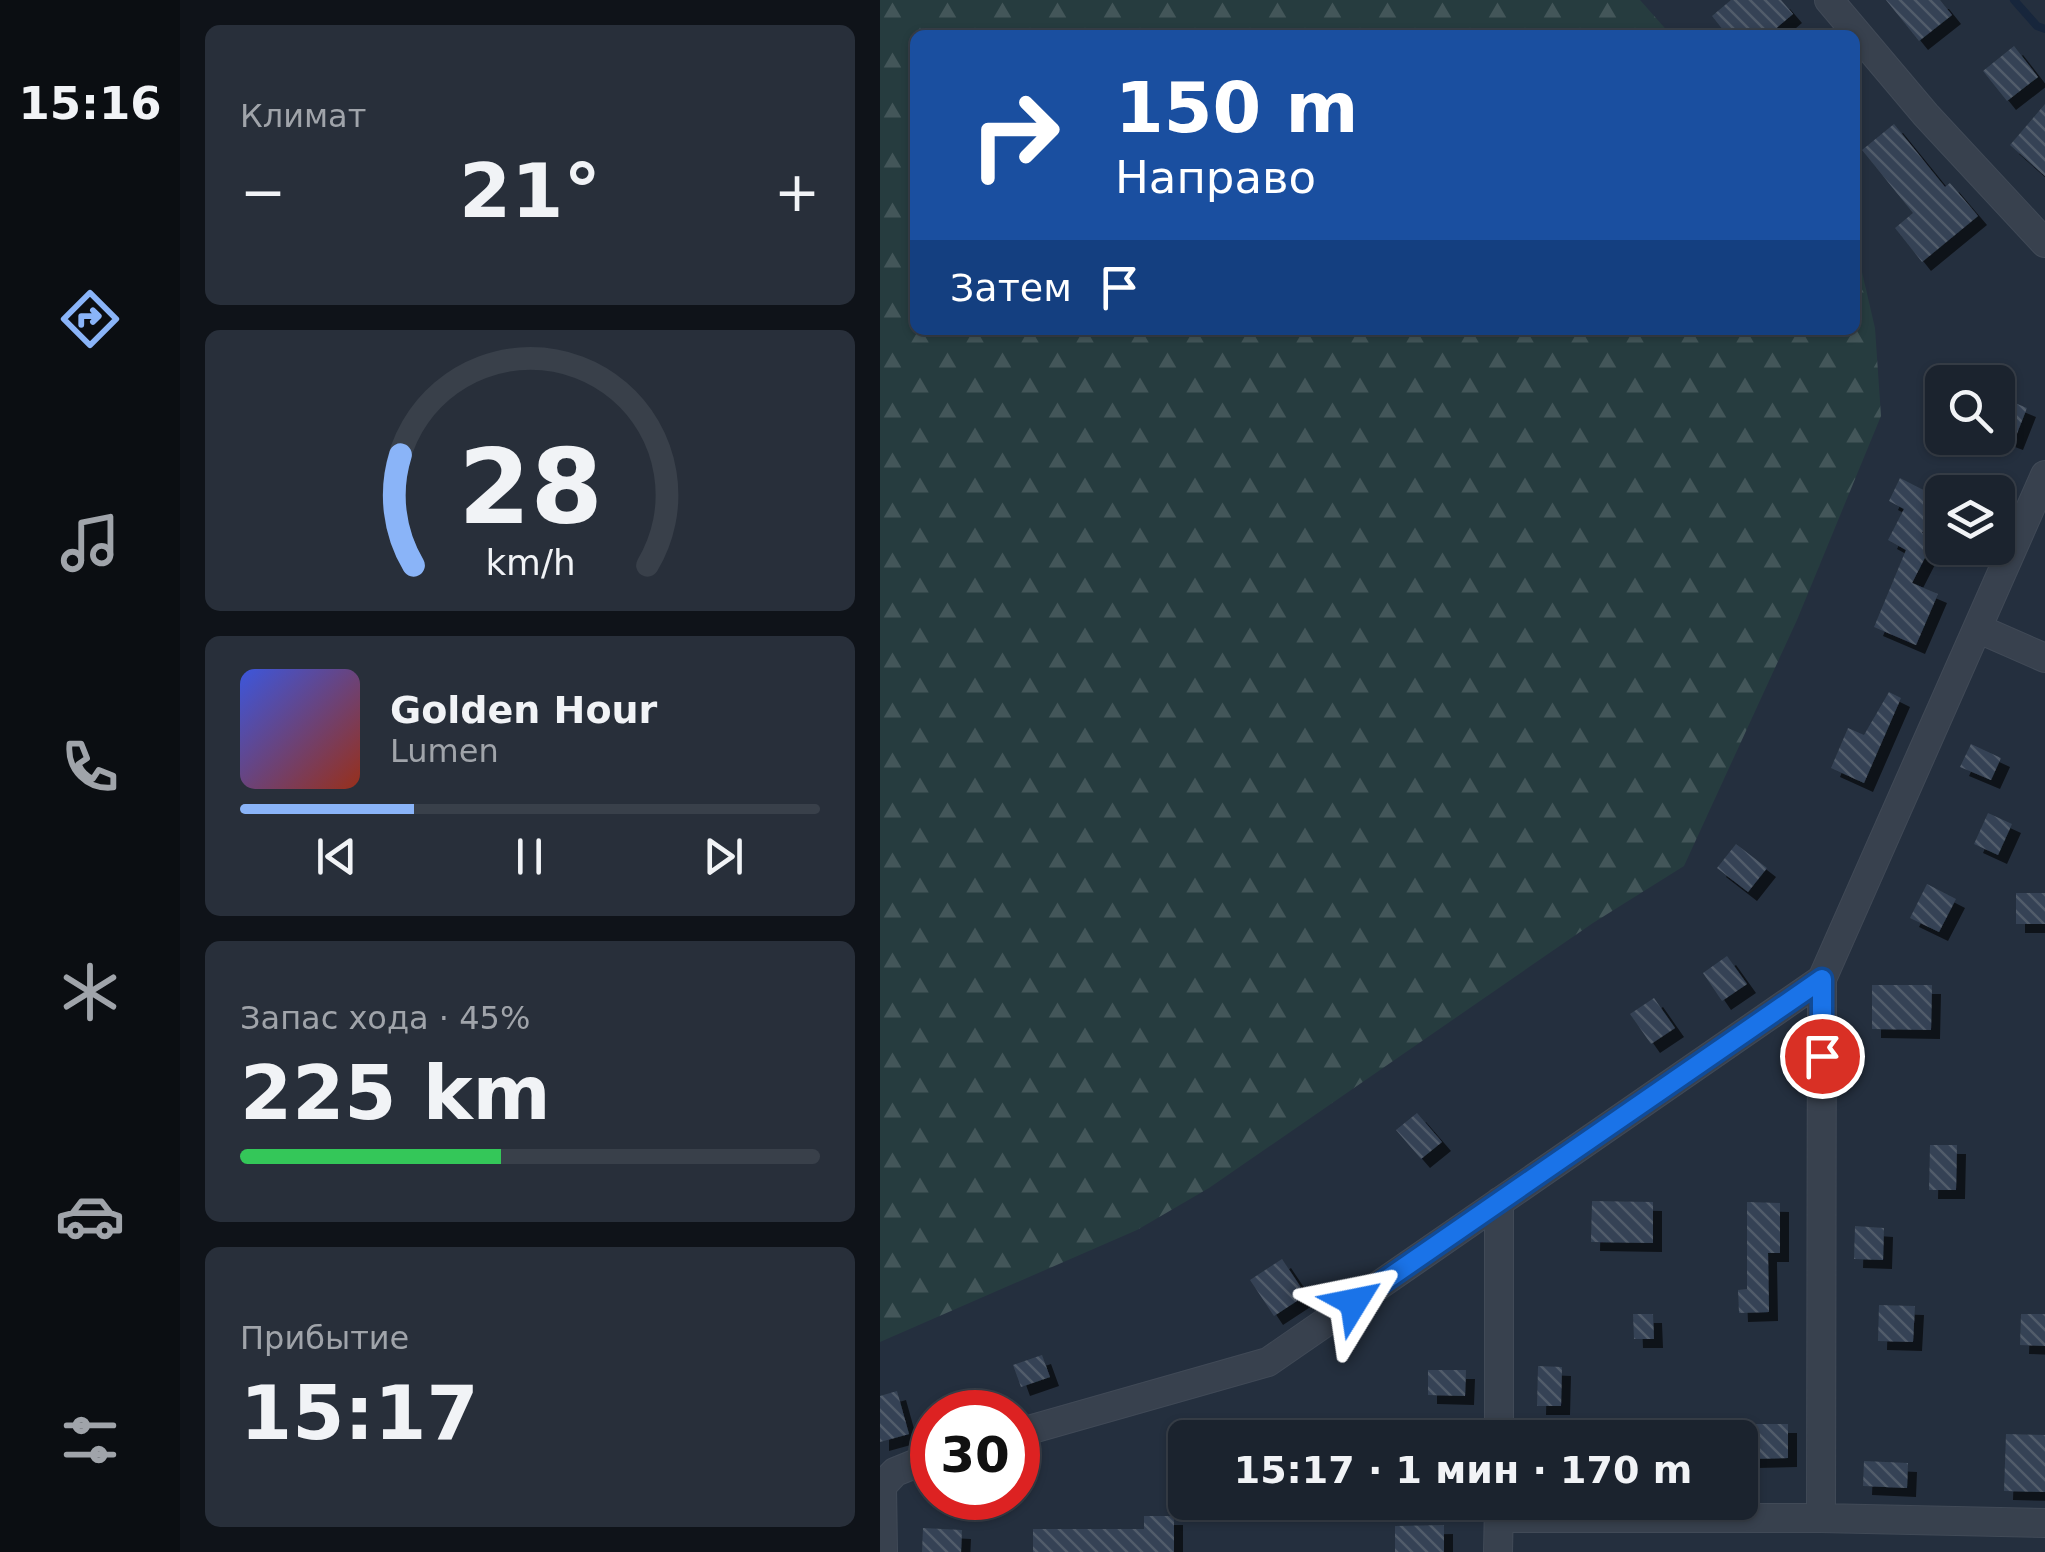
<!DOCTYPE html>
<html lang="ru">
<meta charset="utf-8">
<style>
body{margin:0;font-family:"DejaVu Sans",sans-serif;background:#282f3a;color:#f1f3f6;height:100vh;display:flex;flex-direction:column;font-size:38px;white-space:nowrap}
*{box-sizing:border-box;margin:0}
p{font-size:32px;color:#a0a4aa}
.icon{flex:none;width:55px;height:55px;fill:none;stroke:currentColor;stroke-width:2;stroke-linecap:round;stroke-linejoin:round}
.map{position:relative;flex:1;overflow:hidden}
.details{display:flex;flex-direction:column;gap:25px;padding:25px;background:#0f1319;width:700px}
.details>*{flex:none}
.hud{position:absolute;left:30px;top:30px;width:950px;height:305px;border-radius:15px;box-shadow:0 2px 8px #0004,0 0 0 2px #39404a;background:#1a4fa0;color:#fff;overflow:hidden}
.fabs{position:absolute;left:1045px;top:365px;display:grid;gap:20px}
.fabs a{display:grid;place-items:center;width:90px;height:90px;border-radius:15px;background:#1b232e;box-shadow:0 2px 8px #0004,0 0 0 2px #39404a;font-size:50px}
.speed{position:absolute;left:30px;top:1390px;display:flex;gap:20px;font-size:50px;font-weight:700;text-align:center}
.speed>*{display:grid;place-content:center;width:130px;height:130px;border-radius:50%;background:#1b232e;box-shadow:0 2px 8px #0004,0 0 0 2px #39404a;line-height:1}
.speed .limit{border:15px solid #d22;background:#fff;color:#111}
.pin{position:absolute;display:grid;place-items:center;width:85px;height:85px;color:#fff;margin:-42px;border:5px solid #fff;border-radius:50%;box-shadow:0 2px 10px #0007}
.me{position:absolute;width:110px;margin:-55px;rotate:55deg;stroke-linejoin:round;filter:drop-shadow(0 0 8px #0008)}
.turn{display:flex;align-items:center;gap:35px;height:210px;padding:0 40px;font-size:45px}
.turn .icon{width:130px;height:130px;stroke-width:2.5}
.turn b{display:block;font-size:70px;line-height:85px}
.then{display:flex;align-items:center;height:95px;padding:0 40px;background:#0003;gap:20px;font-size:38px}
.big{font-size:75px;font-weight:700;line-height:1.1}
.details .widget{flex:1;display:flex;flex-direction:column;justify-content:center;gap:15px;min-width:0;padding:0 35px;border-radius:15px;background:#282f3a}
.details .dial{align-items:center;gap:0}
.dial svg{height:260px;overflow:visible;fill:none;stroke:#39404a;stroke-width:7;stroke-linecap:round;text-anchor:middle}
.dial text{fill:#f1f3f6;stroke:none}
.song{display:flex;align-items:center;gap:30px}
.cover{width:120px;height:120px;border-radius:15px;background:linear-gradient(135deg,hsl(230 70% 55%),hsl(10 70% 35%))}
.played{height:10px;border-radius:5px;background:linear-gradient(90deg,#8ab4f8 30%,#39404a 30%)}
.keys{display:flex;justify-content:space-around;direction:ltr}
.heat{display:flex;justify-content:space-between;align-items:center;font-size:55px;direction:ltr}
.charge{height:15px;border-radius:8px;background:linear-gradient(90deg,#34c759 45%,#39404a 0)}
.trip{position:absolute;left:288px;top:1420px;width:590px;height:100px;border-radius:15px;background:#1b232e;box-shadow:0 2px 8px #0004,0 0 0 2px #39404a;font-weight:700;line-height:100px;text-align:center}
main{display:flex;flex:1;min-height:0}
.dock{display:flex;flex-direction:column;width:180px;justify-content:space-around;align-items:center;background:#0b0e12;color:#a0a4aa}
.dock .icon{width:70px;height:70px}
.dock .on{color:#8ab4f8}
.dock b{font-size:45px;color:#f1f3f6}
.map>svg:first-child{display:block}
</style>
<main>
<nav class="dock">
<b>15:16</b>
<svg class="icon on" aria-label="directions" viewBox="0 0 24 24"><path d="M12 3l9 9-9 9-9-9zM9 14v-3h6M13 9l2 2-2 2"/></svg>
<svg class="icon" aria-label="music" viewBox="0 0 24 24"><path d="M9 18V5l10-2v13"/><circle cx="6" cy="18" r="3"/><circle cx="16" cy="16" r="3"/></svg>
<svg class="icon" aria-label="phone" viewBox="0 0 24 24"><path d="M5 4h4l2 5-3 2q2 4 5 5l2-3 5 2v4C11 20 4 13 5 4z"/></svg>
<svg class="icon" aria-label="climate" viewBox="0 0 24 24"><path d="M12 3v18M4 7l16 10M4 17L20 7"/></svg>
<svg class="icon" aria-label="car" viewBox="0 0 24 24"><path d="M5 17H2v-5l4-1 3-4h7l3 4 3 1v5h-3M9 17h6M6 11h13"/><circle cx="7" cy="17" r="2"/><circle cx="17" cy="17" r="2"/></svg>
<svg class="icon" aria-label="filters" viewBox="0 0 24 24"><path d="M4 7h16M4 17h16"/><circle cx="9" cy="7" r="2"/><circle cx="15" cy="17" r="2"/></svg>
</nav>
<section class="details">
<div class="widget"><p>Климат</p>
<div class="heat"><a>−</a><b class="big">21°</b><a>+</a></div>
</div>
<div class="widget dial"><svg viewBox="0 0 100 80">
<path d="M14 69A42 42 0 1 1 86 69"/>
<path d="M14 69A42 42 0 0 1 10 35" stroke="#8ab4f8"/>
<text x="50" y="56" font-size="32" font-weight="700">28</text>
<text x="50" y="72" font-size="11">km/h</text>
</svg></div>
<div class="widget">
<div class="song"><i class="cover"></i><div><b>Golden Hour</b><p>Lumen</p></div></div>
<div class="played"></div>
<div class="keys"><svg class="icon" aria-label="previous" viewBox="0 0 24 24"><path d="M18 5L8 12l10 7zM5 5v14"/></svg><svg class="icon" aria-label="pause" viewBox="0 0 24 24"><path d="M8 5v14M16 5v14"/></svg><svg class="icon" aria-label="next" viewBox="0 0 24 24"><path d="M6 5l10 7-10 7zM19 5v14"/></svg></div>
</div>
<div class="widget"><p>Запас хода · 45%</p><b class="big">225 km</b><div class="charge"></div></div>
<div class="widget"><p>Прибытие</p><b class="big">15:17</b></div>
</section>
<div class="map">
<svg width="1165" height="1552" viewBox="0 0 1165 1552">
<defs>
<pattern id="forest-firs" width="22" height="20" patternUnits="userSpaceOnUse" patternTransform="scale(2.5)"><rect width="22" height="20" fill="#263c3f"/><path d="M5 1l3.5 6h-7zM16 11l3.5 6h-7z" fill="#435659"/></pattern>
<pattern id="building-back-hatch" width="6" height="6" patternUnits="userSpaceOnUse" patternTransform="scale(2.5)"><rect width="6" height="6" fill="#364354"/><path d="M-1 5l2 2M0 0l6 6M5-1l2 2" fill="none" stroke="#515c6b"/></pattern>
<filter id="shadow"><feDropShadow dx="9" dy="9" stdDeviation="0" flood-color="#0009"/></filter>
</defs>
<rect width="100%" height="100%" fill="#242f3e"/>
<path fill="url(#forest-firs)" d="M0 0H760L791 35H35V330H975V242L995 328 1001 416 917 620 804 866 713 923 329 1188 257 1230 0 1342Z"/>
<g fill="none" stroke-linecap="round" stroke-linejoin="round">
<path stroke="#17263c" stroke-width="8" d="M1134 0 1157 26 1165 29"/>
</g>
<path fill="url(#building-back-hatch)" filter="url(#shadow)" d="M851 0H901L913 14 888 35H847L832 16Z
M1006 0H1060L1072 15 1039 41Z
M1134 46 1158 77 1127 101 1103 71Z
M1165 104V176L1130 145Z
M1014 124 1065 187 1070 183 1098 216 1042 262 1015 228 1033 213 982 150Z
M1118 396 1147 408 1134 441 1118 435Z
M1020 478 1059 498 1042 533 1054 540 1032 583 1058 594 1036 645 994 627 1026 550 1008 540 1024 509 1009 501Z
M1009 692 1021 698 984 783 951 768 968 728 984 735Z
M1091 744 1121 758 1111 780 1080 767Z
M1108 813 1132 824 1118 855 1094 844Z
M856 844 887 868 868 892 837 868Z
M1047 884 1076 899 1059 932 1030 918Z
M1136 893H1165V924H1136Z
M847 956 867 984 842 1001 823 973Z
M992 985H1052L1051 1030 992 1029Z
M774 998 795 1028 771 1044 750 1014Z
M537 1113 562 1142 541 1159 516 1130Z
M1050 1145H1077L1076 1190H1049Z
M712 1201 773 1202V1243L711 1242Z
M867 1202 900 1203V1253H888L889 1312 859 1313 858 1290 867 1289Z
M975 1226 1004 1228 1003 1260 974 1259Z
M402 1259 426 1295 394 1316 370 1280Z
M999 1305 1035 1306 1033 1342 998 1341Z
M753 1314H773L774 1339H754Z
M1141 1314H1165V1346L1140 1345Z
M162 1355 170 1377 141 1387 133 1365Z
M658 1366 682 1367 681 1406H657Z
M548 1370H586L585 1396 548 1395Z
M17 1391 29 1434 0 1442V1396Z
M868 1424H908V1458L868 1459Z
M1126 1434 1165 1435V1492L1124 1491Z
M984 1461 1028 1463 1027 1488 983 1486Z
M264 1516H294V1552H153V1529H264Z
M564 1525V1552H515V1526Z
M43 1528 82 1530 81 1552H42Z"/>
<g fill="none" stroke-linecap="round" stroke-linejoin="round">
<g stroke="#414a57" stroke-width="30">
<path id="street" d="M949 0 1046 115 1165 243
M1099 629 1165 658
M619 1202V1438
M138 1433 388 1362 942 979 1165 475
M619 1518H941L1165 1523
M941 1518 942 979
M3 1552 2 1486 15 1472 52 1457
M618 1552 619 1504"/>
</g>
<use href="#street" stroke="#38414e" stroke-width="28"/>
</g>
<g fill="none" stroke-linecap="round" stroke-linejoin="round">
<g stroke="#114b97" stroke-width="25">
<path id="route" d="M474 1302 942 979V1056"/>
</g>
<use href="#route" stroke="#1a73e8" stroke-width="18"/>
</g>
</svg>
<div class="fabs">
<a><svg class="icon" aria-label="search" viewBox="0 0 24 24"><circle cx="10" cy="10" r="6"/><path d="M15 15l6 6"/></svg></a>
<a><svg class="icon" aria-label="layers" viewBox="0 0 24 24"><path d="M12 4l9 5-9 5-9-5zM3 14l9 5 9-5"/></svg></a>
</div>
<div class="speed"><div class="limit">30</div></div>
<div class="pin" style="left:942px;top:1056px;background:#d93025"><svg class="icon" aria-label="arrive" viewBox="0 0 24 24"><path d="M6 21V4h12l-3 4 3 4H6"/></svg></div>
<svg class="me" style="left:474px;top:1302px" viewBox="-20 -20 40 40"><path d="M0-17L14 15 0 8-14 15z" fill="#1a73e8" stroke="#fff" stroke-width="4"/></svg>
<div class="trip">15:17 · 1 мин · 170 m</div>
<div class="hud">
<div class="turn"><svg class="icon" aria-label="right" viewBox="0 0 24 24"><path d="M7 20v-9h11M14 6l5 5-5 5"/></svg><div><b>150 m</b>Направо</div></div>
<div class="then">Затем<svg class="icon" aria-label="arrive" viewBox="0 0 24 24"><path d="M6 21V4h12l-3 4 3 4H6"/></svg></div>
</div>
</div>
</main>
